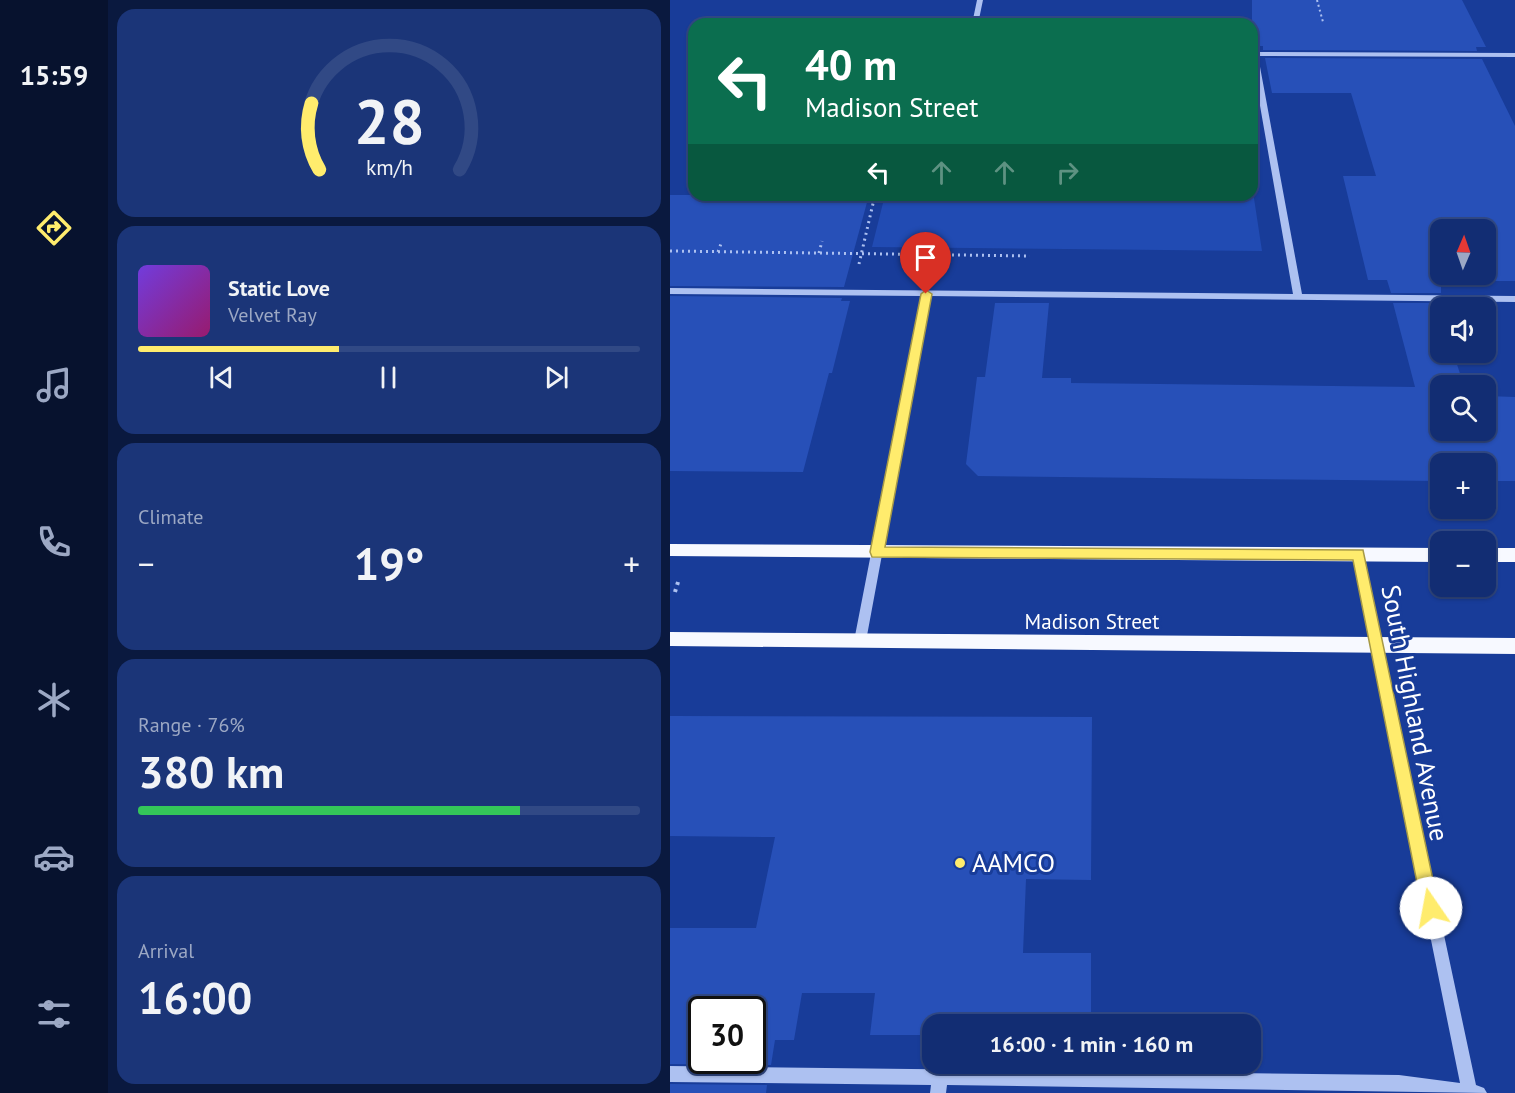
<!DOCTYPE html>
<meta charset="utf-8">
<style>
body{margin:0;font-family:"PT Sans",sans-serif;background:#1b3578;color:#f1f3f6;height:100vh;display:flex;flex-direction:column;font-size:22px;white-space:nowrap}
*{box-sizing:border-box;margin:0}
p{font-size:20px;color:#9ca8c4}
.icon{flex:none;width:33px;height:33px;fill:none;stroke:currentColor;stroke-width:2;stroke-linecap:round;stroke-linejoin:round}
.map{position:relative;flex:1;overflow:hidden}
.panel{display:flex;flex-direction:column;gap:9px;padding:9px;background:#0a193f;width:562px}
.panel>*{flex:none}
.hud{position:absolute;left:18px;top:18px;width:570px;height:183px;border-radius:18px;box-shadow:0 2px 4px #0004,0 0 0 2px #314985;background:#0b6e4f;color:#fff;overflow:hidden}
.needle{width:39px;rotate:2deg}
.buttons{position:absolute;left:760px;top:219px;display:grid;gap:12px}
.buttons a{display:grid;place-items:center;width:66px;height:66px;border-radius:12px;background:#122d73;box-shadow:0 2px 4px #0004,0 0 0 2px #314985;font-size:30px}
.speed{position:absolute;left:18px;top:996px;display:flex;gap:12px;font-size:30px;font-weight:700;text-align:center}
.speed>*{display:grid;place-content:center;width:78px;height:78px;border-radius:50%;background:#122d73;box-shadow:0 2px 4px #0004,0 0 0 2px #314985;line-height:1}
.speed .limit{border:3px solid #111;border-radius:9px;background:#fff;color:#111}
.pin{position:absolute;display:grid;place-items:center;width:51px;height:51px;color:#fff;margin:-62px -26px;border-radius:50% 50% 50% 0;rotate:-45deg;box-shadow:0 0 6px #0007}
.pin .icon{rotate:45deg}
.me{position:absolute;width:66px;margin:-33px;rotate:348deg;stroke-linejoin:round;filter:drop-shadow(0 0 4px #0008)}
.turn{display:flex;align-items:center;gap:21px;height:126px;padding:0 18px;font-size:27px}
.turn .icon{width:78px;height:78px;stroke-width:2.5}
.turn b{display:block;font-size:42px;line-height:51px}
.lanes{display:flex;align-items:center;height:57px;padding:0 18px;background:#0003;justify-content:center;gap:30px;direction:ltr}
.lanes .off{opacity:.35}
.big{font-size:45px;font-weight:800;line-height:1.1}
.panel .widget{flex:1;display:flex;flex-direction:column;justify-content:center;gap:9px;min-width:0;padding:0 21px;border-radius:18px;background:#1b3578}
.panel .dial{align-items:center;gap:0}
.dial svg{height:156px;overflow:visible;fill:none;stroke:#314985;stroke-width:7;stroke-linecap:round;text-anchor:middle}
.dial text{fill:#f1f3f6;stroke:none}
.song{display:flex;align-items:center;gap:18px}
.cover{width:72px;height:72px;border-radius:9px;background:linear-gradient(135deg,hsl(260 70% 55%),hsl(320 70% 35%))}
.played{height:6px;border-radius:3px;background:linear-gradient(90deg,#ffec6d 40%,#314985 40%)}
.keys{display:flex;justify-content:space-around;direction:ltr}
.heat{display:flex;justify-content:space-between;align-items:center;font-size:33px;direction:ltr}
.charge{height:9px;border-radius:4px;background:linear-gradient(90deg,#34c759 76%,#314985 0)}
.trip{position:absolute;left:252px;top:1014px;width:339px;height:60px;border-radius:18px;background:#122d73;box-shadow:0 2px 4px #0004,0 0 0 2px #314985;font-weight:800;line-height:60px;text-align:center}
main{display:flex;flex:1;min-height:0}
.tabs{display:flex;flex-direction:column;width:108px;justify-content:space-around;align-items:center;background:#07122e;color:#9ca8c4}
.tabs .icon{width:42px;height:42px}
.tabs .active{color:#ffec6d}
.tabs b{font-size:27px;color:#f1f3f6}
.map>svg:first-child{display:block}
</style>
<main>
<nav class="tabs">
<b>15:59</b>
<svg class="icon active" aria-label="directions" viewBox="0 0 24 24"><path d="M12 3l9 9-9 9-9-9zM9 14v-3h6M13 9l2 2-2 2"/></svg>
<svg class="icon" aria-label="music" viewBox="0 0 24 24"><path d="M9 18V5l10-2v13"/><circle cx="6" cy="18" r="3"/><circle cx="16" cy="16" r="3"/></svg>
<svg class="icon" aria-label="phone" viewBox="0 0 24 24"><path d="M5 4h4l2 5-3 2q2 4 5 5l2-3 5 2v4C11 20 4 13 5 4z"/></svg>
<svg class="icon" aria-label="climate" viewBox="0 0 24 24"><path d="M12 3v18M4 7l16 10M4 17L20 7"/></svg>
<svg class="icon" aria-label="car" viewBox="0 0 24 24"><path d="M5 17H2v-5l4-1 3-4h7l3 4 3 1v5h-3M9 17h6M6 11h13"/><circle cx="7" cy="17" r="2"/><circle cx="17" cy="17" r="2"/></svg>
<svg class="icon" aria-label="filters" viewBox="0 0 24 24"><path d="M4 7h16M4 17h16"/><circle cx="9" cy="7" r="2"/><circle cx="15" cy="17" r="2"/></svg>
</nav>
<section class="panel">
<div class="widget dial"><svg viewBox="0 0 100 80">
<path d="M14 69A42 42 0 1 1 86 69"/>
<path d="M14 69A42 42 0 0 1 10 35" stroke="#ffec6d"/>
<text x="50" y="56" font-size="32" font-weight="700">28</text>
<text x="50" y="72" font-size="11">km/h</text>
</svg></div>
<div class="widget">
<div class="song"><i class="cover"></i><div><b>Static Love</b><p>Velvet Ray</p></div></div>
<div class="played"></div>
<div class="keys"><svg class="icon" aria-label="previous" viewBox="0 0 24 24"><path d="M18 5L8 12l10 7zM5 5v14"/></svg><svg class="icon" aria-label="pause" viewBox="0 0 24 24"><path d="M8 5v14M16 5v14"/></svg><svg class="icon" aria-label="next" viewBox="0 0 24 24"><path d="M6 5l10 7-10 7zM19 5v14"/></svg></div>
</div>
<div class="widget"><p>Climate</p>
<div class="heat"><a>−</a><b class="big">19°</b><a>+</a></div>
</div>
<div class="widget"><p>Range · 76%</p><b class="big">380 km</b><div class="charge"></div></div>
<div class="widget"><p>Arrival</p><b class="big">16:00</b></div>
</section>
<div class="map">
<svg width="845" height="1093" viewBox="0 0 845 1093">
<rect width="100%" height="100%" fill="#183c99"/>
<path fill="#214bb3" d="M582 185 592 251 202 247 215 195H582Z"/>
<path fill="#2750b8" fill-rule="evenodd" d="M582 0H792L816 47H806L807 51 593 50V46H587L582 21Z
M595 58 812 59 845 126V281H771V293H721L717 280H698L673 176H706L681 93H602ZM771 230H816V274H771Z
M0 195H199L174 287 0 286Z
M0 296 172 298 171 301H180L162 373H159L133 472 0 471Z
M325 303H379L372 378H401V383L745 387 723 303H771V352H783L794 386H771V430H816V396L845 397V481H816V464H771V481L308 476 296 464 307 377H315Z
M0 716 422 717 421 880 356 879 353 953H421V1024H262V1035H200L205 993H132L124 1040H105L101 1065 0 1064V928H86L105 837 0 836ZM32 1010H82V1060H32Z
M0 1084 97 1085 96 1093H0Z"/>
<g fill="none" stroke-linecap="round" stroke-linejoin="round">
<path stroke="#adc1f1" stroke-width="2" stroke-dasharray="2 3" stroke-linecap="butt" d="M647 0 653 22"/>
<path stroke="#adc1f1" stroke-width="3" stroke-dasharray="2 4" stroke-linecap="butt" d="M0 251 360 256
M48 252 52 241
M149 253 152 241
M189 264 205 195"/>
<path stroke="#adc1f1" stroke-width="4" stroke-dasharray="3 4.5" stroke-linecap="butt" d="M5 592 8 582"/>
<path fill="#adc1f1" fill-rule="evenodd" d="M307 0H313L308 24H302Z
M582 52 845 53V57L588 56 632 294 845 296V302L260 296 196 641 194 645 190 646 186 645 184 641 251 296 0 294V288L623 294 582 60Z
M688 550 692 552 693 555 806 1085 814 1088 817 1093 277 1085 276 1093H260L261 1085 0 1082V1066L729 1075 790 1083 683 555 684 552Z"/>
<path fill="#f7f9ff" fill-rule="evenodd" d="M0 544 771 548V562L0 556Z
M816 548H845V562H816Z
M0 632 845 638V654L0 646Z"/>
</g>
<path fill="#ffec6d" stroke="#a69947" stroke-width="1.5" d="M256 290 262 294 215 547 693 550 769 908 767 914 761 917 754 914 752 908 683 560 202 557 200 552 251 294Z"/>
<circle fill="#ffec6d" stroke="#183c99" stroke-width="2" cx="290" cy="863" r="6"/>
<g text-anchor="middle" stroke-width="6" stroke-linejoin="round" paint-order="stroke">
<g font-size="21" fill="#fff" stroke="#183c99">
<text x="422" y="629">Madison Street</text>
</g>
<g font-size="26" fill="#fff" stroke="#183c99">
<text transform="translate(745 713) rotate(79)" y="9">South Highland Avenue</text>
</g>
<g font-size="26" fill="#fff" stroke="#183c99" text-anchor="start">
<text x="302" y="872">AAMCO</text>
</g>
</g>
</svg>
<div class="buttons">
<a><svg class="needle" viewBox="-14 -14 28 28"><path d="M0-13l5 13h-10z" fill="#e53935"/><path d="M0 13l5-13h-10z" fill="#9ca8c4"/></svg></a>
<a><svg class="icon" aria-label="sound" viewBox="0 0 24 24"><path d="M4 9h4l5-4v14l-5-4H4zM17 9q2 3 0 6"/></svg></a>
<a><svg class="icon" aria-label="search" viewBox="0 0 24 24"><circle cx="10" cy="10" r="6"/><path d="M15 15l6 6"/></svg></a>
<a>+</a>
<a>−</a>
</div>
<div class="speed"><div class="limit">30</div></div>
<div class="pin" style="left:256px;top:294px;background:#d93025"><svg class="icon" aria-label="arrive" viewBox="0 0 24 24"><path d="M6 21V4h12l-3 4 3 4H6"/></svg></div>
<svg class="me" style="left:761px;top:908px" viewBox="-20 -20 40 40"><circle r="19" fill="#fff"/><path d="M0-13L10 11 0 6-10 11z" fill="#ffec6d"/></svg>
<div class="trip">16:00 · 1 min · 160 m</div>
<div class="hud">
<div class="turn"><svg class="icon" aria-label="left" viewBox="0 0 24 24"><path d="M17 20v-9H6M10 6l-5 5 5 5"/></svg><div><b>40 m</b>Madison Street</div></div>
<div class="lanes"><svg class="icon" aria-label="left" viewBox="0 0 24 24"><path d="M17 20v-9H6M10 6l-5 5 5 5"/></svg><svg class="icon off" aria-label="ahead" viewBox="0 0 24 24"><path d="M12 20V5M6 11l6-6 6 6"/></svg><svg class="icon off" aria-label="ahead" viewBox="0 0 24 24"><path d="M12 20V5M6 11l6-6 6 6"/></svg><svg class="icon off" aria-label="right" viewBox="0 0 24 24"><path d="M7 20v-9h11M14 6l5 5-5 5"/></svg></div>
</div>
</div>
</main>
